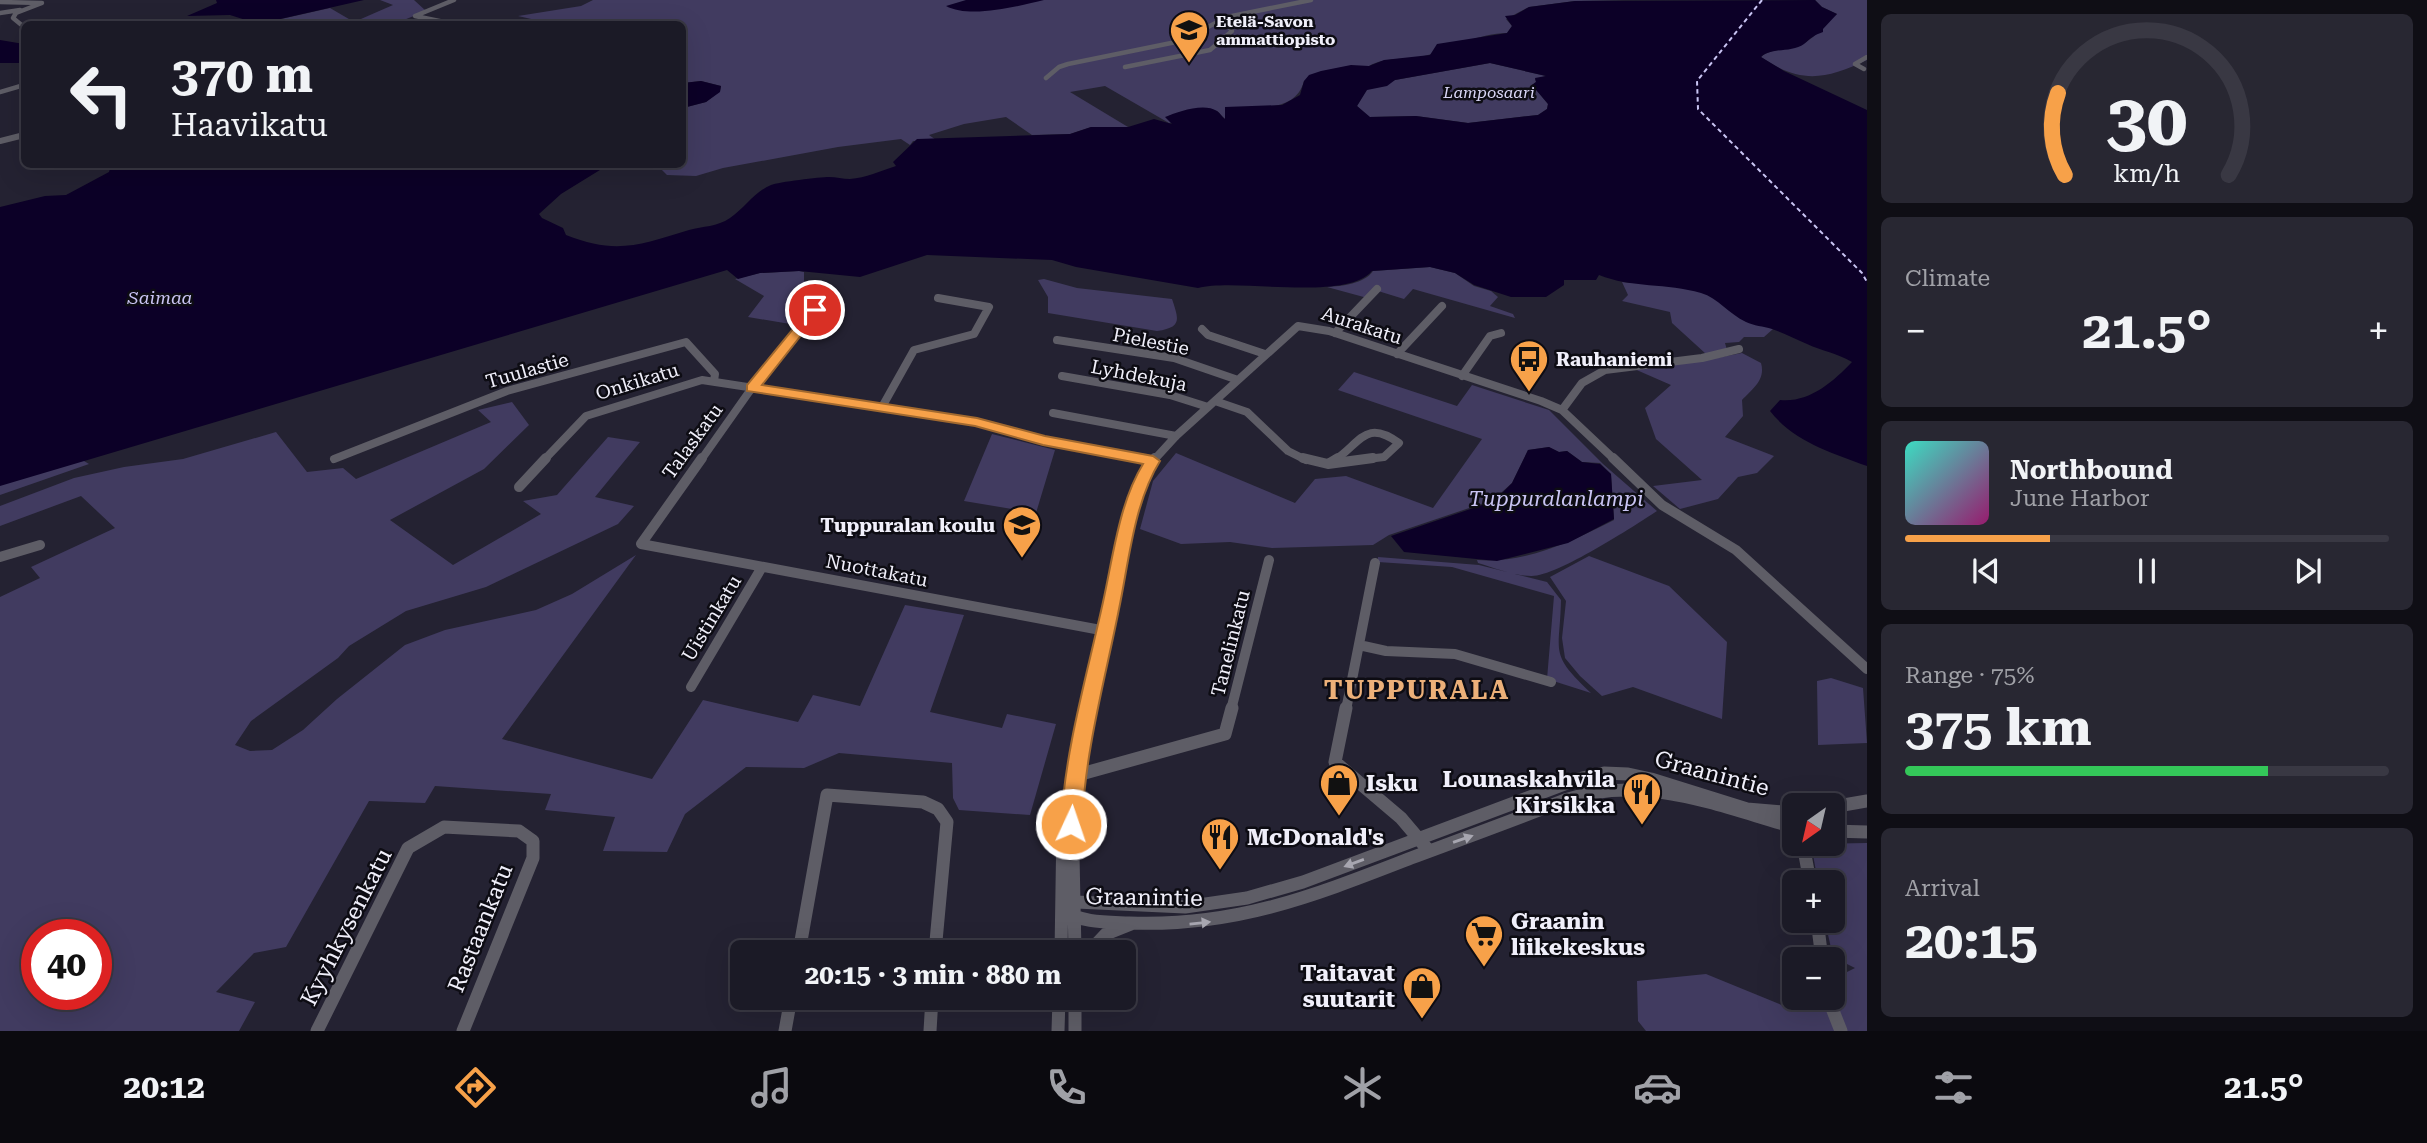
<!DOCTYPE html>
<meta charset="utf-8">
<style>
body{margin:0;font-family:"Roboto Serif",serif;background:#282732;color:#f1f3f6;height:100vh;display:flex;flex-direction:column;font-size:26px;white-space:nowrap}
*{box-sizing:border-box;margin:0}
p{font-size:23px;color:#a0a1a7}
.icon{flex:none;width:38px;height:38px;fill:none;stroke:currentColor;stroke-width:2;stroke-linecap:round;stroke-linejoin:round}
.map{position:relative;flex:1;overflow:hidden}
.drawer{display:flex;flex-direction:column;gap:14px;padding:14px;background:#0f0e15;width:560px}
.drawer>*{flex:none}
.banner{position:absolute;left:21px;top:21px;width:665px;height:147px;border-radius:10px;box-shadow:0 7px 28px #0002,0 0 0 2px #393843;background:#1b1a26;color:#f1f3f6;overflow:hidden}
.needle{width:46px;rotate:214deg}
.fabs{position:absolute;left:1782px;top:793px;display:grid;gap:14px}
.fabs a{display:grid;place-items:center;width:63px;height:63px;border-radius:10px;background:#1b1a26;box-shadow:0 7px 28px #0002,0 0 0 2px #393843;font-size:35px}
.speed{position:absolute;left:21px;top:919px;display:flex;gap:14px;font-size:35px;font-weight:700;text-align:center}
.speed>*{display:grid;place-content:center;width:91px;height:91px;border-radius:50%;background:#1b1a26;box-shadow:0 7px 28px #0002,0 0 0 2px #393843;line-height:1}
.speed .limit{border:10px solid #d22;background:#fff;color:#111}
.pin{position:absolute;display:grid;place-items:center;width:60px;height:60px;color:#fff;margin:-30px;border:4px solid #fff;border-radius:50%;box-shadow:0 2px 7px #0007}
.me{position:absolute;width:77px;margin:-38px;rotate:3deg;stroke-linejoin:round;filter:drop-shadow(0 0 5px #0008)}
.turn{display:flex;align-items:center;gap:24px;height:147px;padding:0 35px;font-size:32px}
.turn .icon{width:91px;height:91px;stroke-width:2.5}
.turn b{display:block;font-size:49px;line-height:60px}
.big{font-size:52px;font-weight:700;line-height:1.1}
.drawer .widget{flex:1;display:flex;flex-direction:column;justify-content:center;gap:10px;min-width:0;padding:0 24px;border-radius:10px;background:#282732}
.drawer .dial{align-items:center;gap:0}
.dial svg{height:182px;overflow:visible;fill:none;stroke:#393843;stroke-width:7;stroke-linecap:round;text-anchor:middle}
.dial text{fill:#f1f3f6;stroke:none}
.song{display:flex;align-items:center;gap:21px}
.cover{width:84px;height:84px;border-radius:10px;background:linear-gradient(135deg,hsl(170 70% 55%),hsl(320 70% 35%))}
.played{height:7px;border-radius:4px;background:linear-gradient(90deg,#f7a149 30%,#393843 30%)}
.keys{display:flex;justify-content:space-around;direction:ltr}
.heat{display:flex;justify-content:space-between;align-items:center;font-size:38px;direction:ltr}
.charge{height:10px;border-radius:5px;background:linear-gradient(90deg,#34c759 75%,#393843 0)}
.trip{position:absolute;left:730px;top:940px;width:406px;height:70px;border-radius:10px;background:#1b1a26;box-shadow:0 7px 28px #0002,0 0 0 2px #393843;font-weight:700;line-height:70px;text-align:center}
.tab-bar{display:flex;height:112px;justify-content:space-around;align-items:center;background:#0b0a0f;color:#a0a1a7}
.tab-bar .icon{width:49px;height:49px}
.tab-bar .on{color:#f7a149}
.tab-bar b{font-size:32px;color:#f1f3f6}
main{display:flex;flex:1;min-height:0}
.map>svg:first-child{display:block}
</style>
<main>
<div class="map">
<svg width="1867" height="1031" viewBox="0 0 1867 1031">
<rect width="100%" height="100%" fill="#242232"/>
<path fill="#413b60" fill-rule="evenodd" d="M380 0H414L426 11 394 24H259L330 8 354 22 393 5Z
M593 0H1626L1575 1 1529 7 1506 19 1512 26 1507 33C1479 33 1454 48 1428 55 1408 61 1386 56 1369 66L1304 81C1295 115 1253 106 1225 107V119L1217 111 1203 109 1168 116 1174 122 1169 123 1105 86 1070 92 1128 127H1091L1070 134 1032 135 1006 117 964 124 929 135 936 140 913 141 910 145 901 139 838 147 723 168 696 176 667 175 661 169 668 165 682 164 683 108 706 102 720 91 721 86 701 81 683 83 682 24H521L540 21 518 16 581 6Z
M1815 0H1867V60C1825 80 1800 84 1761 57 1768 50 1781 50 1791 48 1814 43 1822 25 1837 14L1822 7Z
M1490 63 1546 76 1535 79 1536 82 1532 85 1548 104 1547 109 1538 115 1468 123 1416 116 1369 117 1357 106 1367 89 1395 80Z
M1647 263 1773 329 1764 337H1744L1739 342 1725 343 1727 350 1706 354 1672 323 1670 312 1622 301 1628 295 1622 282 1630 283Z
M1430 267 1455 273 1474 286 1491 291 1498 297 1490 306 1513 314 1515 318 1413 289 1404 299 1378 291 1371 299 1327 287C1342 286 1364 284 1373 271Z
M799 271 804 272V281L825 286 796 325 748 317 764 296 735 279 760 273Z
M1044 279 1077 288 1172 299C1179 320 1182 327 1157 331L1048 313V297L1038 280Z
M1742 353 1761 363C1766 380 1752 389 1742 400L1743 416 1725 437 1774 456 1757 473 1738 477 1718 499 1680 509 1653 486 1702 480 1656 439 1645 408 1671 385 1632 368 1706 360Z
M1354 372 1457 406 1472 385 1549 410 1603 464 1657 511C1634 526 1556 577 1531 576 1514 576 1495 568 1478 563L1477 560C1525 564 1573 541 1614 520L1611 474 1600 463 1582 462 1567 451 1559 452 1549 447 1528 450 1512 483 1493 500 1389 535 1373 545 1272 548 1230 542 1181 544 1140 529 1153 481 1176 453 1295 503 1315 479 1346 476 1433 508 1482 439 1338 390Z
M512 402 529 425 484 469 390 520 453 565 541 514 523 501 557 495 608 437 640 442 595 497 634 506 618 524 486 587 406 611 349 646 338 658 251 721 235 745 250 751 272 750 303 730 337 699 405 645 445 630 536 610 572 594 636 555 502 739 652 779 703 700 798 722 813 695 860 706 905 605 964 615 930 712 1002 728 1007 714 1056 724 1030 815 959 810 953 798 952 763 839 753 804 768 746 767 685 814 667 852 603 851 615 817 545 810 551 794 435 786 425 803 369 801 286 947 254 953 216 992 255 1002 239 1031H0V597L40 578 31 567 115 528 81 496 0 526V506L74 478 124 467 183 459 276 432 307 472 343 468 356 479 491 422 478 410ZM37 934H96V994H37Z
M992 434 1055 450 1036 513 964 501Z
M79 458 89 464 0 495V483Z
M1589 556 1669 586 1727 642 1722 719 1633 687 1602 696 1580 676 1565 658 1562 638 1566 601 1550 577Z
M1378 557 1479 565 1547 582 1561 600C1560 653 1548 653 1591 693L1547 679 1554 596 1452 567 1378 562Z
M1831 678 1863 688 1867 743 1818 745 1817 681Z
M1867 843V1031H1646L1638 1021 1637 981 1706 974 1789 1008 1793 996 1836 1003 1837 977 1855 968 1833 957 1825 921 1832 920V882H1818L1811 844Z"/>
<path fill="#0c0027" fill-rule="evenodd" d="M216 0H364L276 20 249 21 230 15 187 16 217 3Z
M966 0H1044C1019 6 970 19 946 6Z
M1815 0 1822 7 1837 14 1823 29V32C1814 35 1811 38 1804 44 1792 53 1772 47 1761 57L1784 71 1867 110V466C1832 453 1793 441 1770 411L1780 400C1809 403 1833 382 1852 362 1837 353 1822 351 1807 344 1795 339 1784 333 1772 329 1763 326 1754 326 1746 322 1729 314 1718 298 1701 293 1667 283 1631 288 1599 275L1596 280H1564V285L1546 297H1511L1474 285 1455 273 1430 267 1372 271C1346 302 1238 278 1198 288L1076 267 1052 260 927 255 860 277 799 271 760 273 738 279 727 270 0 486V207L45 196 66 195 109 172 111 165H608L561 194 539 214 542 218 563 228 566 235C616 255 640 245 689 230 703 226 717 227 730 218 745 208 754 192 771 185 778 182 820 177 829 177 836 177 843 179 850 179 866 178 880 171 896 166L893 162 917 139 1070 134 1091 127H1128L1154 119 1172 124 1165 117C1177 112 1204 102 1217 111 1220 113 1222 117 1225 119V107L1282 105 1300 95 1304 81 1309 75 1321 71 1351 65 1369 66 1384 60 1430 55 1437 44 1507 33 1512 26 1505 16 1515 15 1529 7 1575 1ZM1490 63 1546 76 1535 78 1536 82 1532 85 1548 104 1547 109 1538 115 1468 123 1416 116 1370 117 1357 106 1367 90 1387 86 1395 80Z
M0 40 24 44V63H0Z
M701 81 721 86 720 92 706 102 683 108V83Z
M1549 447 1559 452 1567 451 1582 462 1600 464 1611 474 1614 519 1568 543 1497 561 1404 552 1391 536 1494 501 1512 483 1528 450Z"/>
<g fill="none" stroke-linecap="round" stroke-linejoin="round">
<path stroke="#c9c4f3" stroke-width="2" stroke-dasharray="4.5 3.5" stroke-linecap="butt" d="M1762 0 1697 81 1698 109 1862 273 1867 282"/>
<path stroke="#5e5d66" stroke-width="4.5" d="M454 0 415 16 454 24
M0 2 42 3 16 13 13 18 24 27
M0 13 20 10
M1125 67 1210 50 1232 31 1223 18
M1864 69 1855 64 1867 57
M1046 78 1059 67 1068 64 1181 41 1227 17 1311 0
M0 92 24 85"/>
<path stroke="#5e5d66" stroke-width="6" d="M0 141 24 135"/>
<path stroke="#5e5d66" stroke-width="8" d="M1202 329 1208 335 1265 354
M1335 333 1377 289
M1057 340 1174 358 1238 380
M1397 354 1442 306
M1062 376 1170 395 1208 407
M1462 376 1490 336 1501 333
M1215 401 1247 412 1288 451 1306 460
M882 407 914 350 974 334 989 307 938 298
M1562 410 1582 383 1605 370 1702 358 1739 349
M1053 413 1176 436
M334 459 507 391 686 342 715 374 714 381
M544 460 586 416 702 380 977 422 1043 440 1148 460
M701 460 749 392 827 294
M1154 460 1176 436 1298 326 1329 331 1541 401 1562 410 1615 460
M1335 460C1361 442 1366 419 1399 443L1384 457 1359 460"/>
<path stroke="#5e5d66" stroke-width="10" d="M702 458 641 544 1106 631
M1139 458 1153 461
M1303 458 1328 464
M1613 458 1662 505 1736 550 1867 669
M1328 464 1338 458
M1328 464 1373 458
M519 487 546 458
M0 557 40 545
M1359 645 1386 651 1455 654 1551 682
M691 687 762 567
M1088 710 1128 529 1143 477 1155 458
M1231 710 1269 560
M1346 710 1375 563"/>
<path stroke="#5e5d66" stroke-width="13" d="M1346 708 1335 762 1401 818 1429 851
M1074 776 1225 734 1232 708
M1072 806 1075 952
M1832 807 1867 801
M1832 831 1867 832
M1803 844 1810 882
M1062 910C1082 923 1106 922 1129 923 1236 927 1313 896 1411 858 1462 839 1514 820 1565 800 1643 773 1718 806 1794 827
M1062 910 1076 902 1185 907 1247 898 1303 882 1578 779 1604 773 1628 774 1651 779 1747 809 1794 813
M1817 920 1822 959
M799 952 827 795 923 802 938 809 947 822 935 952
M1061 952 1063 824 1089 708
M1089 952 1106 934 1131 924
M1075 998V1031
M1828 998 1841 1031
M317 1031 408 848 444 827 519 831 533 841V858L463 1031
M785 1031 791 998
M930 1031 932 998
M1058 1031 1059 998"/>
</g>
<defs><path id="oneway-solid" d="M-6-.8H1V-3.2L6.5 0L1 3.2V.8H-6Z" transform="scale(1.75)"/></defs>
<g fill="#a7a6b0">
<use href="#oneway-solid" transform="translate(1463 839) rotate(-19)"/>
<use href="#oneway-solid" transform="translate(1354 863) rotate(160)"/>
<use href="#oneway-solid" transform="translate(1200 923) rotate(-6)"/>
</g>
<path fill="#f7a149" stroke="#a1692f" stroke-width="2" d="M815 306 821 310 762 385 977 418 1045 436 1153 456 1160 461C1134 503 1129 561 1119 609 1105 680 1085 751 1082 824L1079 830 1071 833 1064 830 1061 824C1065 749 1087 675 1103 602 1113 557 1119 503 1143 464L1043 445 975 426 747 391V385L811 307Z"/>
<defs>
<g id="school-pin" transform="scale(2.0125)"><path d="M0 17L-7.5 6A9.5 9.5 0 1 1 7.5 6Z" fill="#f7a149" stroke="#0d0c13"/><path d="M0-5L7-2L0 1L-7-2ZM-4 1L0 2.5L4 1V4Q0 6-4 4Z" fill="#111"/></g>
<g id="bus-pin" transform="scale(2.0125)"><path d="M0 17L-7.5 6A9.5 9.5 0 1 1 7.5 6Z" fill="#f7a149" stroke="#0d0c13"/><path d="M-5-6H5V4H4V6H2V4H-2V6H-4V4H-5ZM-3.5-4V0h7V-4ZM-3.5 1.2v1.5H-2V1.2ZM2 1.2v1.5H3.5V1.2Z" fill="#111"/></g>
<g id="shop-pin" transform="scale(2.0125)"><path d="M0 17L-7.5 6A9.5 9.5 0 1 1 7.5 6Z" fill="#f7a149" stroke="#0d0c13"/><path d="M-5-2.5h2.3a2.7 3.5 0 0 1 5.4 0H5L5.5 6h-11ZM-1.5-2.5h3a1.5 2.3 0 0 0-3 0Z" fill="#111"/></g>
<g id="restaurant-pin" transform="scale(2.0125)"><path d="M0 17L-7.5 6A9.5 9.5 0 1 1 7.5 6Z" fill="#f7a149" stroke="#0d0c13"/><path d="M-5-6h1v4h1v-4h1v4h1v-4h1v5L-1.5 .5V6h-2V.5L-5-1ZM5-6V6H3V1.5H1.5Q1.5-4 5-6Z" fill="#111"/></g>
<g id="supermarket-pin" transform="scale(2.0125)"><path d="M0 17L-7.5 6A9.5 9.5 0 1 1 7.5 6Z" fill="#f7a149" stroke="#0d0c13"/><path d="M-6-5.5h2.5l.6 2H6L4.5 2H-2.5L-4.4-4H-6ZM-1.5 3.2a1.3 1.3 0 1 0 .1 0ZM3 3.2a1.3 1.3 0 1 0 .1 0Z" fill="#111"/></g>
</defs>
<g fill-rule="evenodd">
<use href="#school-pin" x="1189" y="30"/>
<use href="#bus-pin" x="1529" y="359"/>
<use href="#school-pin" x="1022" y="525"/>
<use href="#shop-pin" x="1339" y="783"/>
<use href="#restaurant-pin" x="1642" y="792"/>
<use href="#restaurant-pin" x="1220" y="837"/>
<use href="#supermarket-pin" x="1484" y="934"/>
<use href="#shop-pin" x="1422" y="986"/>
</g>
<g text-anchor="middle" stroke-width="5" stroke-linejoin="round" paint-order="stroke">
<g font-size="16" font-weight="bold" fill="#f0effa" stroke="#0d0c13" text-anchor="start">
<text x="1216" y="27">Etelä-Savon<tspan x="1216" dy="18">ammattiopisto</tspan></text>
</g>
<g font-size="16" font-style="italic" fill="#d9d6f6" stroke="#0d0c13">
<text x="1489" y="98">Lamposaari</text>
</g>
<g font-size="18" font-style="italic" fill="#c9c4f3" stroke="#0d0c13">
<text x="160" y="304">Saimaa</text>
</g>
<g font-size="19" fill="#f0effa" stroke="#0d0c13">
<text transform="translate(1362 325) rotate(18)" y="7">Aurakatu</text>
<text transform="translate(1151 341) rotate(11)" y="7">Pielestie</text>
<text transform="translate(527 370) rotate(-16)" y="7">Tuulastie</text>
<text transform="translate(1139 375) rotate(11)" y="7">Lyhdekuja</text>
<text transform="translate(637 381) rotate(-17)" y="7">Onkikatu</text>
<text transform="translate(692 441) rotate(-54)" y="7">Talaskatu</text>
<text transform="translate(877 570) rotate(11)" y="7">Nuottakatu</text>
<text transform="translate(711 618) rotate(-59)" y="7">Uistinkatu</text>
<text transform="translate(1230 643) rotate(-76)" y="7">Tanelinkatu</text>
</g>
<g font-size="19" font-weight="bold" fill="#f0effa" stroke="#0d0c13" text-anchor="start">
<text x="1556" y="366">Rauhaniemi</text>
<text x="995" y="532" text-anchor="end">Tuppuralan koulu</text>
</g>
<g font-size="21" font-style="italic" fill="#c9c4f3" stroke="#0d0c13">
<text x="1556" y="506">Tuppuralanlampi</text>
</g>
<g font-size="23" fill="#f0effa" stroke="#0d0c13">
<text transform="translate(1712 773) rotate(15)" y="8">Graanintie</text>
<text transform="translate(1144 897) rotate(1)" y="8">Graanintie</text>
<text transform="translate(346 927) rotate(-63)" y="8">Kyyhkysenkatu</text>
<text transform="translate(480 928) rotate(-68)" y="8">Rastaankatu</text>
</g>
<g font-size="23" font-weight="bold" fill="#f0effa" stroke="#0d0c13" text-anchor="start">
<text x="1615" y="787" text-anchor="end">Lounaskahvila<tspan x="1615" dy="26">Kirsikka</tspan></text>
<text x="1366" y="791">Isku</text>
<text x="1247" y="845">McDonald's</text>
<text x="1511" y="929">Graanin<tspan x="1511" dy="26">liikekeskus</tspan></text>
<text x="1395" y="981" text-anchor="end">Taitavat<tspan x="1395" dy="26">suutarit</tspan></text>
</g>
<g font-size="26" font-weight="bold" letter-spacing="2" fill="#ecb079" stroke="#0d0c13">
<text x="1417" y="699">TUPPURALA</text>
</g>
</g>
</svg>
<div class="fabs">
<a><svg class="needle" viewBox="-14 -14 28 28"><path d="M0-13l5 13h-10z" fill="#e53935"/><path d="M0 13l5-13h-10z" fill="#a0a1a7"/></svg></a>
<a>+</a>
<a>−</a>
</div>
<div class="speed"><div class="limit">40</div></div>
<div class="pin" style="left:815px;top:310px;background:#d93025"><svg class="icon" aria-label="arrive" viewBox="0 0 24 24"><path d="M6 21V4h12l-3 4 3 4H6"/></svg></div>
<svg class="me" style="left:1071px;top:824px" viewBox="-20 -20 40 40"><circle r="17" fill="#f7a149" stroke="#fff" stroke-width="3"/><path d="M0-11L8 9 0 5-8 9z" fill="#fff"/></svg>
<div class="trip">20:15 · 3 min · 880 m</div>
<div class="banner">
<div class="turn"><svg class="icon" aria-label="left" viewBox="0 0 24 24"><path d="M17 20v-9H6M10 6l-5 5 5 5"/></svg><div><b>370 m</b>Haavikatu</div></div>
</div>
</div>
<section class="drawer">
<div class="widget dial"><svg viewBox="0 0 100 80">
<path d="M14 69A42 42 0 1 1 86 69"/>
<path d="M14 69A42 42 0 0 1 11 33" stroke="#f7a149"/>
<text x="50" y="56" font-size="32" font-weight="700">30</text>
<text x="50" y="72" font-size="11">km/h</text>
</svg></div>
<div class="widget"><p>Climate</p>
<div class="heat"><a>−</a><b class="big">21.5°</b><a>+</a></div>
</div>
<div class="widget">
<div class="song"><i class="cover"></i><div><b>Northbound</b><p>June Harbor</p></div></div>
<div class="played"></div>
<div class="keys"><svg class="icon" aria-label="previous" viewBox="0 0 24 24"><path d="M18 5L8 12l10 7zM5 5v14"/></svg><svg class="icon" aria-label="pause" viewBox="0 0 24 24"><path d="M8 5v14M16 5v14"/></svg><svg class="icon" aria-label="next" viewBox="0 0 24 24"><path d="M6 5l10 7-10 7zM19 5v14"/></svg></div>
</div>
<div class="widget"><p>Range · 75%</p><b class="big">375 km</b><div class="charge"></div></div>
<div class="widget"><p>Arrival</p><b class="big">20:15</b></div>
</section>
</main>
<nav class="tab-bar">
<b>20:12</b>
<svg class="icon on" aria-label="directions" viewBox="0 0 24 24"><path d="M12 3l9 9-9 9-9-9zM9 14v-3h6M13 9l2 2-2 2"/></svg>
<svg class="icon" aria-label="music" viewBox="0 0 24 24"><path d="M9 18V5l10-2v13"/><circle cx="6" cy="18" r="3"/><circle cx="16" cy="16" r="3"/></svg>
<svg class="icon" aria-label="phone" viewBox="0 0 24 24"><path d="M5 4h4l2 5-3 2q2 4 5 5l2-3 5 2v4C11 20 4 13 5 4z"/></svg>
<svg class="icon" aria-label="climate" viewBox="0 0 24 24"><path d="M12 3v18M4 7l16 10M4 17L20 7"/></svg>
<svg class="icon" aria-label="car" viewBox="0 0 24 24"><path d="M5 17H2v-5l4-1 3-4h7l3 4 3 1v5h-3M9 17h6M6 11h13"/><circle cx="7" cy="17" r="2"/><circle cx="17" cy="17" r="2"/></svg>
<svg class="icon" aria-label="filters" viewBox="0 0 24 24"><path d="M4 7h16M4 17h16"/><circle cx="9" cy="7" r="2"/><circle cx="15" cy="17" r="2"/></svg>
<b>21.5°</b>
</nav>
